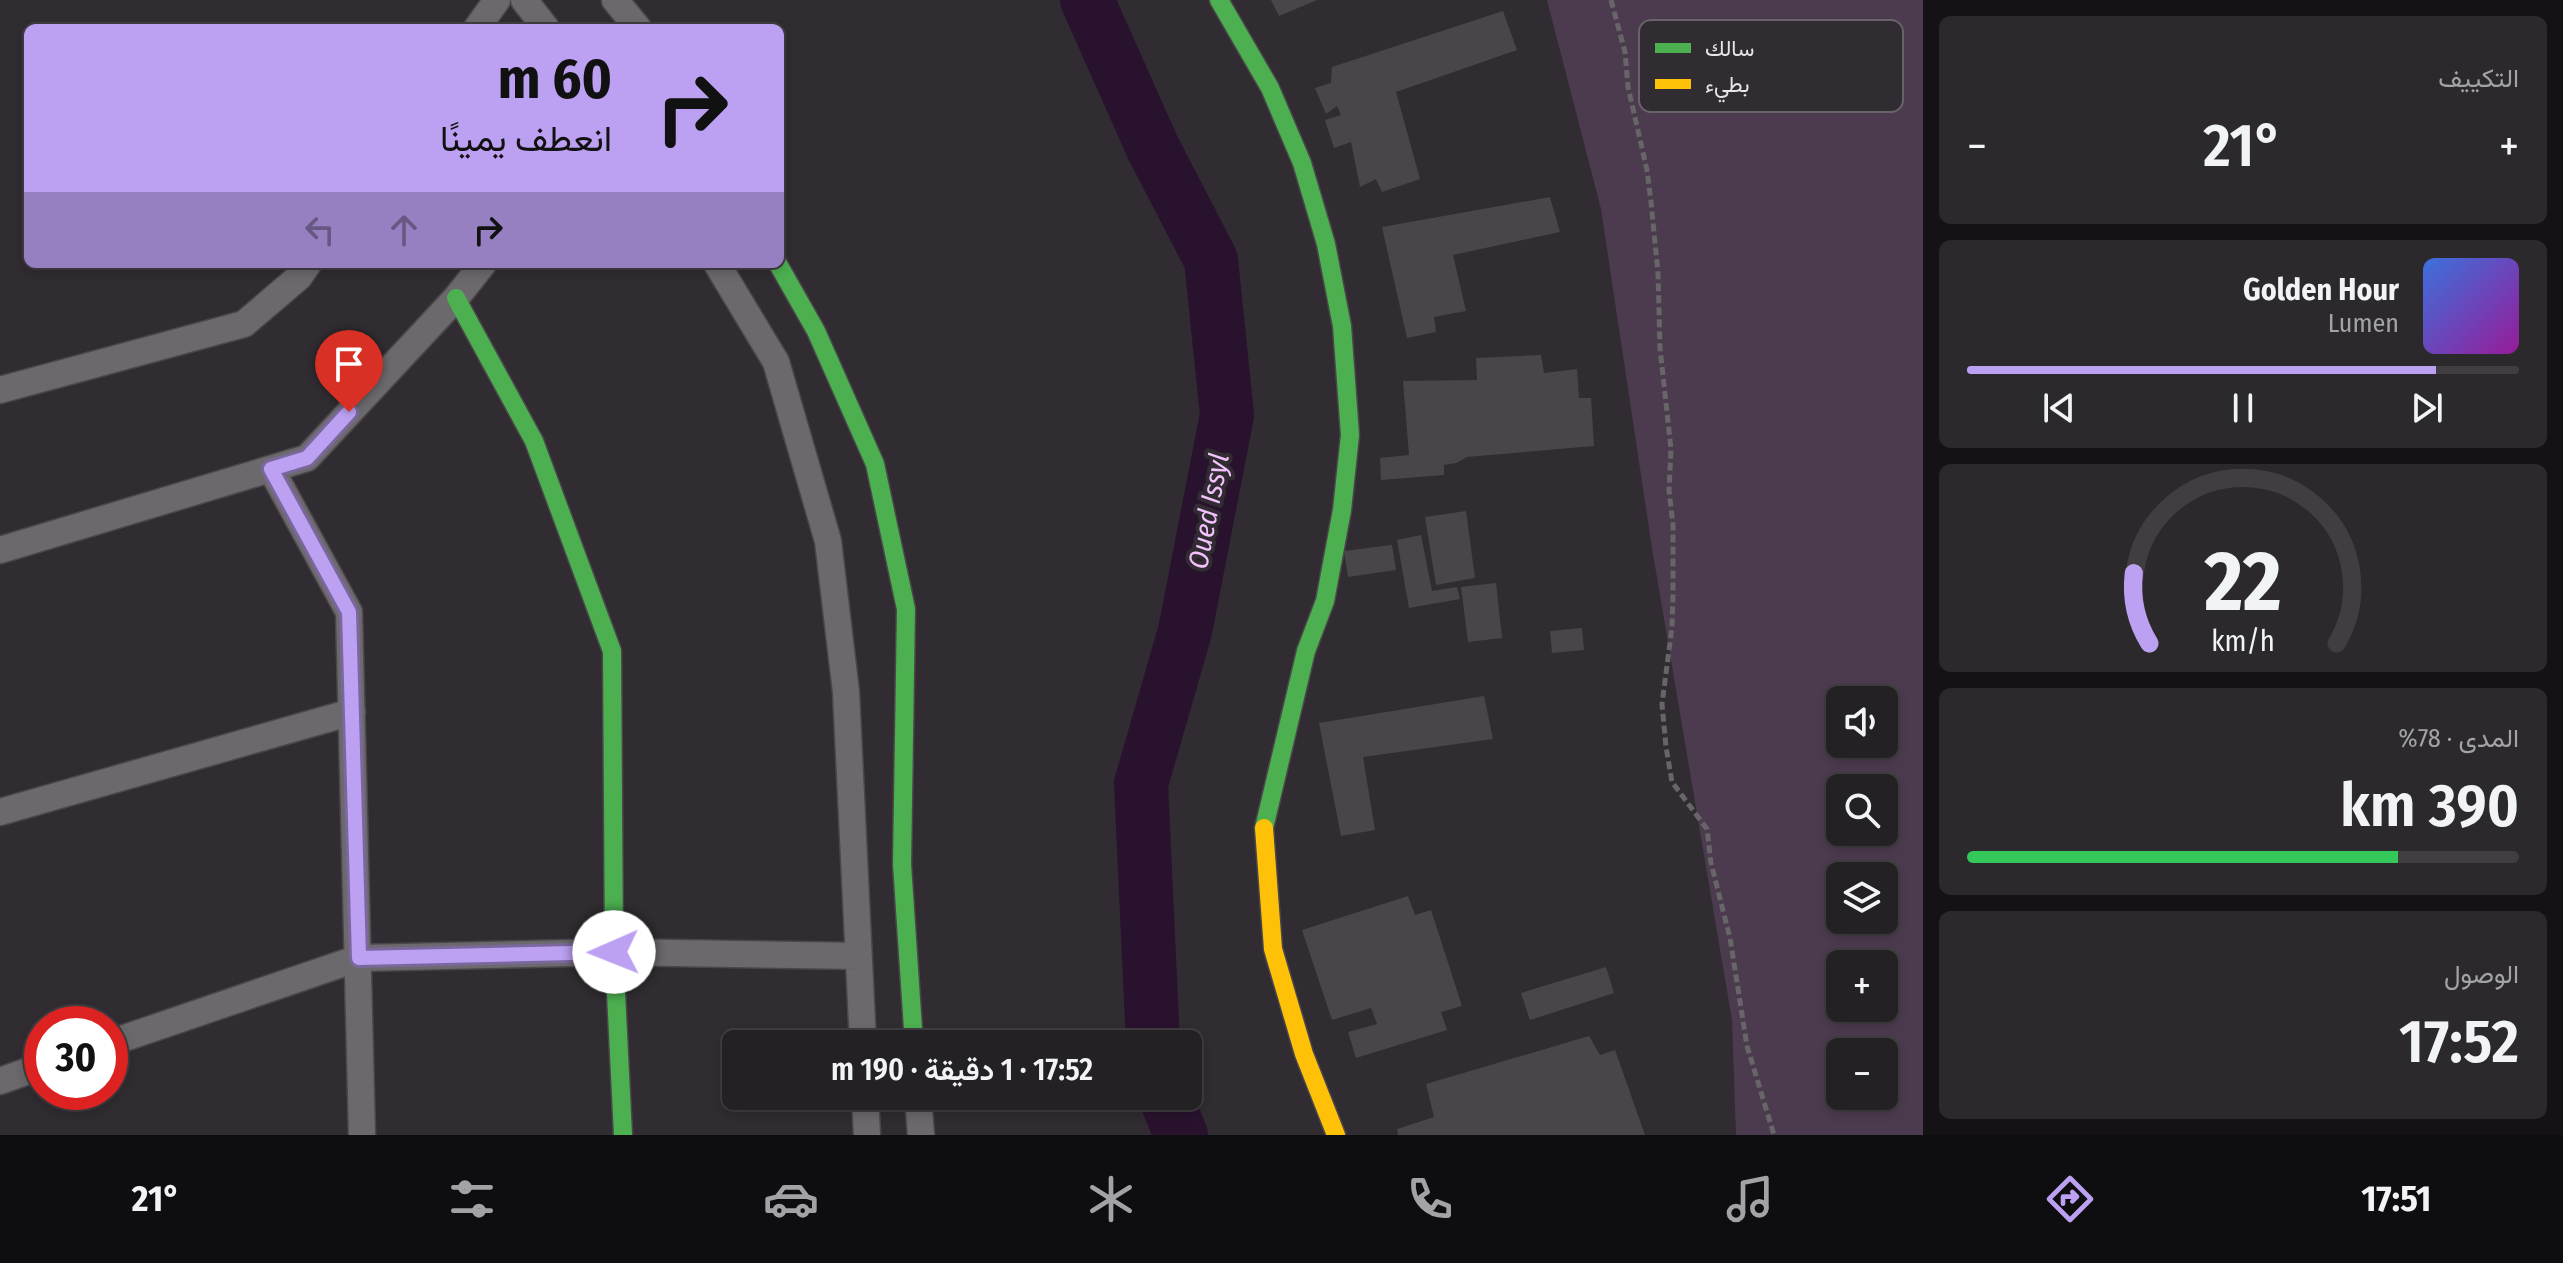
<!DOCTYPE html>
<html lang="ar">
<meta charset="utf-8">
<style>
body{margin:0;font-family:"Fira Sans Condensed",Vazirmatn,sans-serif;background:#2c292d;color:#f1f3f6;direction:rtl;height:100vh;display:flex;flex-direction:column;font-size:30px;white-space:nowrap}
*{box-sizing:border-box;margin:0}
p{font-size:26px;color:#a3a3a7}
.icon{flex:none;width:44px;height:44px;fill:none;stroke:currentColor;stroke-width:2;stroke-linecap:round;stroke-linejoin:round}
.map{position:relative;flex:1;overflow:hidden;direction:ltr}
.details{display:flex;flex-direction:column;gap:16px;padding:16px;background:#141214;width:640px}
.details>*{flex:none}
.hud{position:absolute;left:24px;top:24px;width:760px;height:244px;border-radius:12px;box-shadow:0 4px 12px #0003,0 0 0 2px #413e42;direction:rtl;background:#bca0f2;color:#111;overflow:hidden}
.fabs{position:absolute;left:1826px;top:686px;display:grid;gap:16px}
.fabs a{display:grid;place-items:center;width:72px;height:72px;border-radius:12px;background:#242125;box-shadow:0 4px 12px #0003,0 0 0 2px #413e42;font-size:40px}
.speed{position:absolute;left:24px;top:1006px;display:flex;gap:16px;font-size:40px;font-weight:700;text-align:center}
.speed>*{display:grid;place-content:center;width:104px;height:104px;border-radius:50%;background:#242125;box-shadow:0 4px 12px #0003,0 0 0 2px #413e42;line-height:1}
.speed .limit{border:12px solid #d22;background:#fff;color:#111}
.pin{position:absolute;display:grid;place-items:center;width:68px;height:68px;color:#fff;margin:-82px -34px;border-radius:50% 50% 50% 0;rotate:-45deg;box-shadow:0 0 8px #0007}
.pin .icon{rotate:45deg}
.me{position:absolute;width:88px;margin:-44px;rotate:269deg;stroke-linejoin:round;filter:drop-shadow(0 0 6px #0008)}
.turn{display:flex;align-items:center;gap:28px;height:168px;padding:0 40px;font-size:36px}
.turn .icon{width:104px;height:104px;stroke-width:2.5}
.turn b{display:block;font-size:56px;line-height:68px}
.lanes{display:flex;align-items:center;height:76px;padding:0 40px;background:#0003;justify-content:center;gap:40px;direction:ltr}
.lanes .off{opacity:.35}
.big{font-size:60px;font-weight:600;line-height:1.1}
.details .tile{flex:1;display:flex;flex-direction:column;justify-content:center;gap:12px;min-width:0;padding:0 28px;border-radius:12px;background:#2c292d}
.details .dial{align-items:center;gap:0}
.dial svg{height:208px;overflow:visible;fill:none;stroke:#413e42;stroke-width:7;stroke-linecap:round;text-anchor:middle}
.dial text{fill:#f1f3f6;stroke:none}
.song{display:flex;align-items:center;gap:24px}
.cover{width:96px;height:96px;border-radius:12px;background:linear-gradient(135deg,hsl(220 70% 55%),hsl(300 70% 35%))}
.played{height:8px;border-radius:4px;background:linear-gradient(90deg,#bca0f2 85%,#413e42 85%)}
.keys{display:flex;justify-content:space-around;direction:ltr}
.heat{display:flex;justify-content:space-between;align-items:center;font-size:44px;direction:ltr}
.charge{height:12px;border-radius:6px;background:linear-gradient(90deg,#34c759 78%,#413e42 0)}
.trip{position:absolute;left:722px;top:1030px;width:480px;height:80px;border-radius:12px;background:#242125;box-shadow:0 4px 12px #0003,0 0 0 2px #413e42;font-weight:600;line-height:80px;text-align:center;direction:rtl}
.dock{display:flex;height:128px;justify-content:space-around;align-items:center;background:#0e0d0f;color:#a3a3a7}
.dock .icon{width:56px;height:56px}
.dock .selected{color:#bca0f2}
.dock b{font-size:36px;color:#f1f3f6}
main{display:flex;flex:1;min-height:0}
.map>svg:first-child{display:block}
</style>
<main>
<section class="details">
<div class="tile"><p>التكييف</p>
<div class="heat"><a>−</a><b class="big">21°</b><a>+</a></div>
</div>
<div class="tile">
<div class="song"><i class="cover"></i><div><b>Golden Hour</b><p>Lumen</p></div></div>
<div class="played"></div>
<div class="keys"><svg class="icon" aria-label="previous" viewBox="0 0 24 24"><path d="M18 5L8 12l10 7zM5 5v14"/></svg><svg class="icon" aria-label="pause" viewBox="0 0 24 24"><path d="M8 5v14M16 5v14"/></svg><svg class="icon" aria-label="next" viewBox="0 0 24 24"><path d="M6 5l10 7-10 7zM19 5v14"/></svg></div>
</div>
<div class="tile dial"><svg viewBox="0 0 100 80">
<path d="M14 69A42 42 0 1 1 86 69"/>
<path d="M14 69A42 42 0 0 1 8 42" stroke="#bca0f2"/>
<text x="50" y="56" font-size="32" font-weight="700">22</text>
<text x="50" y="72" font-size="11">km/h</text>
</svg></div>
<div class="tile"><p>المدى · 78%</p><b class="big">390 km</b><div class="charge"></div></div>
<div class="tile"><p>الوصول</p><b class="big">17:52</b></div>
</section>
<div class="map">
<svg width="1923" height="1135" viewBox="0 0 1923 1135">
<rect width="100%" height="100%" fill="#302c31"/>
<path fill="#4c3b4f" fill-rule="evenodd" d="M1547 0H1923V1135H1736L1732 1020 1652 548 1601 209ZM1840 700H1884V744H1840ZM1840 788H1884V832H1840ZM1840 876H1884V920H1840ZM1840 964H1884V1008H1840ZM1884 1052V1096H1840V1052Z"/>
<g fill="none" stroke-linecap="round" stroke-linejoin="round">
<path stroke="#29122d" stroke-width="54" d="M1087 0 1153 148 1211 260 1227 415 1185 631 1141 784 1153 1044
M1165 1096 1181 1135"/>
</g>
<path fill="#49464a" d="M1271 0H1317L1279 16Z
M1503 11 1517 50 1396 92 1420 179 1382 192 1376 179 1360 187 1351 142 1334 148 1325 120 1341 115 1337 106 1326 114 1315 88 1331 83 1332 67Z
M1550 197 1560 232 1453 255 1466 311 1434 317 1436 332 1407 338 1382 227Z
M1541 355 1544 373 1577 369 1579 398H1591L1594 446 1467 457 1456 463 1444 465V475L1381 480 1380 458 1409 455 1403 381 1477 380 1476 358Z
M1466 511 1475 578 1436 585 1425 517Z
M1421 535 1432 591 1457 587 1460 599 1409 608 1397 540Z
M1392 545 1396 570 1348 577 1344 551Z
M1496 583 1502 638 1468 642 1461 587Z
M1582 628 1584 650 1552 653 1550 631Z
M1484 696 1493 739 1363 757 1375 830 1341 836 1319 723Z
M1408 896 1415 915 1431 910 1462 1006 1441 1012 1447 1030 1356 1058 1348 1032 1377 1024 1371 1008 1332 1020 1302 930Z
M1606 967 1614 993 1530 1020 1521 993Z
M1589 1036 1600 1055 1615 1050 1645 1135H1398L1397 1129 1434 1117 1426 1084Z"/>
<g fill="none" stroke-linecap="round" stroke-linejoin="round">
<g stroke="#4a474b" stroke-width="29">
<path id="street" d="M524 0 546 28
M615 0 638 28
M477 28 497 0
M717 264 776 362 828 541 846 692 863 1044
M0 390 244 324 299 277 308 264
M271 469 349 612 362 1135
M0 550 307 458 456 298 483 264
M0 812 352 712
M110 1043 359 958 614 952 858 956
M0 1081 42 1066
M865 1096 867 1135
M918 1096 921 1135"/>
</g>
<g stroke="#4a474b" stroke-width="21">
<path id="fast" d="M1219 0 1270 88 1302 163 1326 244 1342 326 1350 435 1342 510 1325 601 1306 651 1264 828
M778 264 816 331 875 464 906 609 902 864 914 1044
M456 298 534 441 612 651 614 952 623 1135"/>
</g>
<g stroke="#4a474b" stroke-width="21">
<path id="slow" d="M1264 828 1273 949 1304 1054 1336 1135"/>
</g>
<path stroke="#676568" stroke-width="5" stroke-dasharray="8 4" stroke-linecap="butt" d="M1611 0 1625 52 1628 87 1647 170 1651 202 1658 273 1660 348 1671 449 1669 490 1673 525V594L1672 627 1662 704 1666 747 1672 782 1707 829 1711 863 1730 938 1747 1046 1774 1135"/>
<use href="#street" stroke="#6c696c" stroke-width="26"/>
<use href="#fast" stroke="#4caf50" stroke-width="18"/>
<use href="#slow" stroke="#ffc107" stroke-width="18"/>
</g>
<g fill="none" stroke-linecap="round" stroke-linejoin="round">
<g stroke="#7a689d" stroke-width="20">
<path id="route" d="M349 412 307 458 271 469 349 612 359 958 614 952"/>
</g>
<use href="#route" stroke="#bca0f2" stroke-width="14"/>
</g>
<g text-anchor="middle" stroke-width="8" stroke-linejoin="round" paint-order="stroke">
<g font-size="28" font-style="italic" fill="#f3c2fd" stroke="#312b32">
<text transform="translate(1208 511) rotate(-79)" y="10">Oued Issyl</text>
</g>
</g>
<rect x="1639" y="20" width="264" height="92" rx="12" fill="#312b32" stroke="#686369" stroke-width="2"/>
<rect x="1655" y="43" width="36" height="10" fill="#4caf50"/>
<rect x="1655" y="79" width="36" height="10" fill="#ffc107"/>
<g font-size="22" fill="#e8e5e9">
<text x="1705" y="56">سالك</text>
<text x="1705" y="92">بطيء</text>
</g>
</svg>
<div class="fabs">
<a><svg class="icon" aria-label="sound" viewBox="0 0 24 24"><path d="M4 9h4l5-4v14l-5-4H4zM17 9q2 3 0 6"/></svg></a>
<a><svg class="icon" aria-label="search" viewBox="0 0 24 24"><circle cx="10" cy="10" r="6"/><path d="M15 15l6 6"/></svg></a>
<a><svg class="icon" aria-label="layers" viewBox="0 0 24 24"><path d="M12 4l9 5-9 5-9-5zM3 14l9 5 9-5"/></svg></a>
<a>+</a>
<a>−</a>
</div>
<div class="speed"><div class="limit">30</div></div>
<div class="pin" style="left:349px;top:412px;background:#d93025"><svg class="icon" aria-label="arrive" viewBox="0 0 24 24"><path d="M6 21V4h12l-3 4 3 4H6"/></svg></div>
<svg class="me" style="left:614px;top:952px" viewBox="-20 -20 40 40"><circle r="19" fill="#fff"/><path d="M0-13L10 11 0 6-10 11z" fill="#bca0f2"/></svg>
<div class="trip">17:52 · 1 دقيقة · 190 m</div>
<div class="hud">
<div class="turn"><svg class="icon" aria-label="right" viewBox="0 0 24 24"><path d="M7 20v-9h11M14 6l5 5-5 5"/></svg><div><b>60 m</b>انعطف يمينًا</div></div>
<div class="lanes"><svg class="icon off" aria-label="left" viewBox="0 0 24 24"><path d="M17 20v-9H6M10 6l-5 5 5 5"/></svg><svg class="icon off" aria-label="ahead" viewBox="0 0 24 24"><path d="M12 20V5M6 11l6-6 6 6"/></svg><svg class="icon" aria-label="right" viewBox="0 0 24 24"><path d="M7 20v-9h11M14 6l5 5-5 5"/></svg></div>
</div>
</div>
</main>
<nav class="dock">
<b>17:51</b>
<svg class="icon selected" aria-label="directions" viewBox="0 0 24 24"><path d="M12 3l9 9-9 9-9-9zM9 14v-3h6M13 9l2 2-2 2"/></svg>
<svg class="icon" aria-label="music" viewBox="0 0 24 24"><path d="M9 18V5l10-2v13"/><circle cx="6" cy="18" r="3"/><circle cx="16" cy="16" r="3"/></svg>
<svg class="icon" aria-label="phone" viewBox="0 0 24 24"><path d="M5 4h4l2 5-3 2q2 4 5 5l2-3 5 2v4C11 20 4 13 5 4z"/></svg>
<svg class="icon" aria-label="climate" viewBox="0 0 24 24"><path d="M12 3v18M4 7l16 10M4 17L20 7"/></svg>
<svg class="icon" aria-label="car" viewBox="0 0 24 24"><path d="M5 17H2v-5l4-1 3-4h7l3 4 3 1v5h-3M9 17h6M6 11h13"/><circle cx="7" cy="17" r="2"/><circle cx="17" cy="17" r="2"/></svg>
<svg class="icon" aria-label="filters" viewBox="0 0 24 24"><path d="M4 7h16M4 17h16"/><circle cx="9" cy="7" r="2"/><circle cx="15" cy="17" r="2"/></svg>
<b>21°</b>
</nav>
